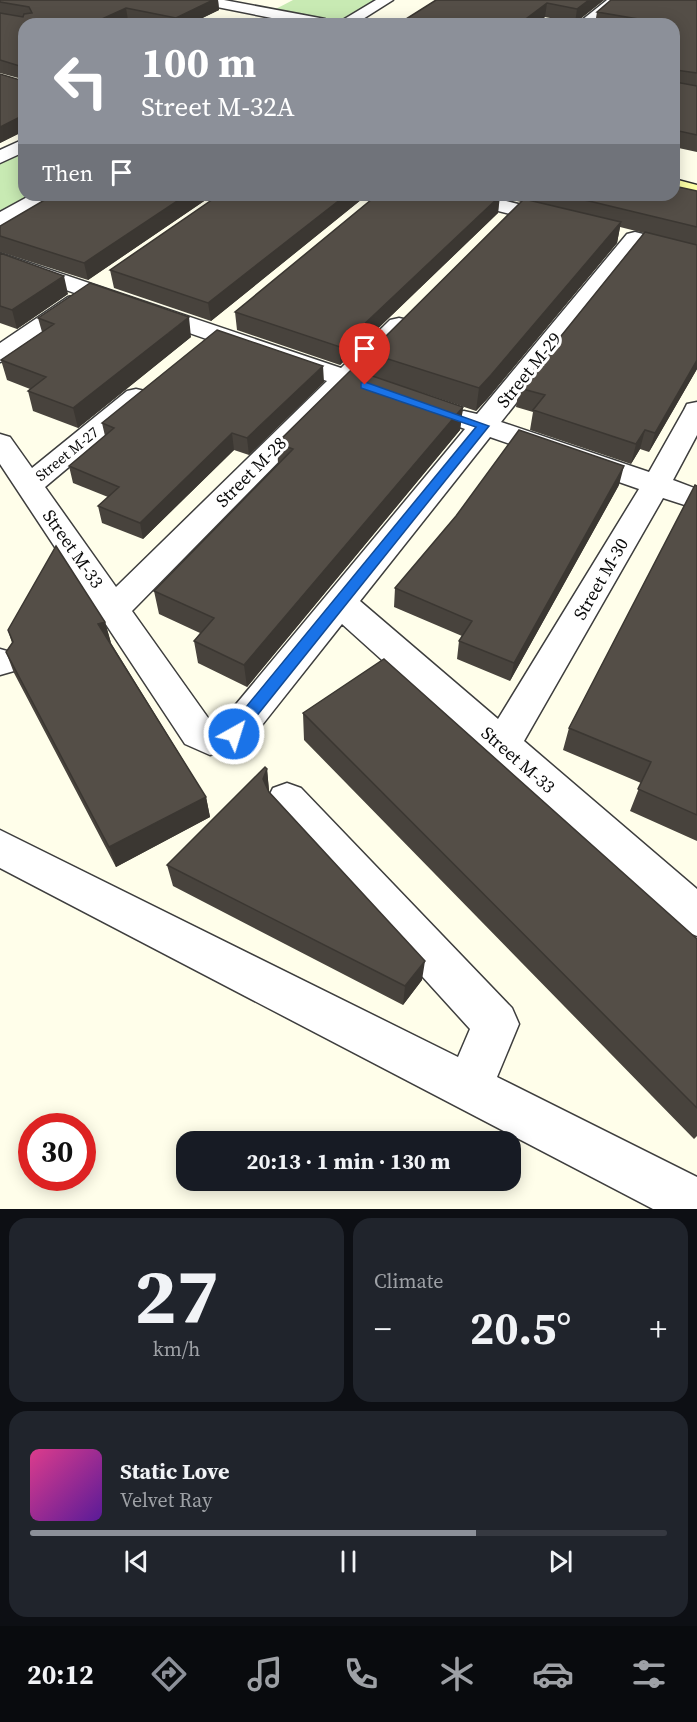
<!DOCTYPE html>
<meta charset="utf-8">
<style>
body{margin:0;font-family:"Source Serif 4",serif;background:#20242c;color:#f1f3f6;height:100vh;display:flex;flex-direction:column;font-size:22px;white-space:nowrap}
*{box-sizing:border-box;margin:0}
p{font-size:20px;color:#9ea1a6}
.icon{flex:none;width:33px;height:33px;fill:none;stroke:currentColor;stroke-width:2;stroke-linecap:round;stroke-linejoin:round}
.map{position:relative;height:1209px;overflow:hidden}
.sheet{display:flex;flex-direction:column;gap:9px;padding:9px;background:#0d0f14;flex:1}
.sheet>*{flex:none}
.banner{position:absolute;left:18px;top:18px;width:662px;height:183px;border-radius:18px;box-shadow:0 3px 15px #0003;background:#8c9099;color:#fff;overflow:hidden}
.speed{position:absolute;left:18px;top:1113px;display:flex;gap:12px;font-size:30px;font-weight:700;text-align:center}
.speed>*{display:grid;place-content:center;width:78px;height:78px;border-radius:50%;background:#171b24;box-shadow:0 3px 15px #0003;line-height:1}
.speed .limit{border:9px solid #d22;background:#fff;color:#111}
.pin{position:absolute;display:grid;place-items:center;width:51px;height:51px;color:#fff;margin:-62px -26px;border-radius:50% 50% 50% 0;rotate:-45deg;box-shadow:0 0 6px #0007}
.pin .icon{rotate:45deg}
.me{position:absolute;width:66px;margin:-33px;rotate:39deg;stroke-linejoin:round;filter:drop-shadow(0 0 4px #0008)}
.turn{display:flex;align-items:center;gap:21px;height:126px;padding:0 24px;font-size:27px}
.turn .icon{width:78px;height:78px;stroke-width:2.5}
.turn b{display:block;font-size:42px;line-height:51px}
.then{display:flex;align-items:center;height:57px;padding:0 24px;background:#0003;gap:12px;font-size:22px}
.big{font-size:45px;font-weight:700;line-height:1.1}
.sheet .widget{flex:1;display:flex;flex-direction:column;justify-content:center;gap:9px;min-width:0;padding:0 21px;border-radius:18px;background:#20242c}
.sheet .dial{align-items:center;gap:0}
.dial b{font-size:78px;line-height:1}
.song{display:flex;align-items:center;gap:18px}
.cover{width:72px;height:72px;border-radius:9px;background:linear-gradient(135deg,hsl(330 70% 55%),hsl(270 70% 35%))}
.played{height:6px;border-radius:3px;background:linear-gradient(90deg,#8c9099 70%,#363941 70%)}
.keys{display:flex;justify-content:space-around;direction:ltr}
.heat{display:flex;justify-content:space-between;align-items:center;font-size:33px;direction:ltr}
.sheet .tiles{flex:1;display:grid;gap:9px;grid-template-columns:1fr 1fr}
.widget:last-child{grid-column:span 2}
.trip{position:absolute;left:176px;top:1131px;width:345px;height:60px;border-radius:18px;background:#171b24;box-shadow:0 3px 15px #0003;font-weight:700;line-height:60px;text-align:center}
.dock{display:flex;height:96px;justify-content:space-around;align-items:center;background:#090b0e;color:#9ea1a6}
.dock .icon{width:42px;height:42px}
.dock .selected{color:#8c9099}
.dock b{font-size:27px;color:#f1f3f6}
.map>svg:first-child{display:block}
</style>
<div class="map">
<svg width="697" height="1209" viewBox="0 0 697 1209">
<rect width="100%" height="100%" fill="#fffeea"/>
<path fill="#c8eab3" d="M293 0H386L344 24H325L268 13Z
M24 145V195H46L0 221V157Z"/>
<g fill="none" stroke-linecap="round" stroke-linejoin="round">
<g stroke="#3e3e3e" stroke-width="3">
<path id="street" d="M195 0H224L325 19 333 24H302L202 4Z
M376 0H393L355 24H336Z
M607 0H623L594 24H577Z
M24 139V152L0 163V150Z
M31 195H56L53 199 7 225 0 227V212Z
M448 195H483L565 216 569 220 565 224 558 226 451 199Z
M635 232 643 234 646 239 643 244 501 422 649 472 684 410 687 404 697 402V435L673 480 697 489V509L663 498 524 741 697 889V936L682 930 342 624 247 744 210 755 185 744 0 464V434L10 437 32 468 127 391 136 389 145 391 149 397 145 403 45 487 116 587 327 381 0 267V253L341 368 390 320 399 318 408 320 411 325 408 330 363 376 393 386 397 392 393 398 384 400 350 389 132 611 211 722 222 721 465 429 454 425 450 419 454 413 464 411 477 414 627 234ZM490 437 639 489 498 719 360 601Z
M76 295 84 297 88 302 84 307 9 359 0 362V343L68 297Z
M0 649 14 653 19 662 14 671 0 675Z
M287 783 301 788 512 1008 519 1024 497 1077 697 1177V1209H653L0 868V830L458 1057 470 1029 273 812 267 800 273 788Z"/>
</g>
<g stroke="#2d2d2d" stroke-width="3">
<path id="secondary" d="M674 179 697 185V197L674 191Z"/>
</g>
<use href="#street" fill="#fff" fill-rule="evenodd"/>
<use href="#secondary" fill="#fcffa5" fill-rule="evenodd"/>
</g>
<path fill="#48433d" d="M0 0H218L219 10 190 24H146L128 20 24 24V131L0 143V74L20 80 22 79 0 73Z
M436 0H604L575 23 545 17 536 24H398Z
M697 0V152L674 147V24H595L597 12Z
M697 191V369L649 452 640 449 631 464 530 430 533 412 516 407 519 388 644 233 620 227 617 243 488 398 476 411 414 390 463 407 460 430 247 687 198 663 194 641 200 633 159 614 154 591 278 464 277 443 368 375 369 353 521 202 499 197 498 213 340 365 237 330 235 312 377 195H674Z
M213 195 88 280 0 252V226Z
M219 195H367L211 321 114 288 110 270Z
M0 253 68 294 17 329 0 323Z
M38 318 191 337 78 428 33 411 28 391 30 389 7 380 1 360 42 332Z
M324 382 249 455 234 450 143 539 102 523 98 506 108 497 73 483 69 466 105 436 102 423Z
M619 485 510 681 457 659 459 641 462 636 394 607 395 588Z
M697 486V841L630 811 641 783 563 750 569 728Z
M105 622 111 643 206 797 210 817 116 867 14 673 6 652 12 643 8 630Z
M303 713 697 939V1136L694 1139 304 740Z
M267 769 269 792 422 980 403 1005 173 886 167 865Z"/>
<path fill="#3b3732" d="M213 0H218L219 10 190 24H177L176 18Z
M589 0H604L575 23 577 9Z
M547 3 545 17 536 24H519Z
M126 8 128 20 120 24H91Z
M24 115V131L0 143V127Z
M186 195H213L88 280 84 263Z
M346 195H367L211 321 208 303Z
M500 196 498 213 340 365V347Z
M621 222 617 243 488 398 476 411 479 388Z
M64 276 68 294 17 329 12 310Z
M189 317 191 337 78 428 73 408Z
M697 360V369L649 452 655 433Z
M323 366 324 382 249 455 247 438Z
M463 407 460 430 247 687 244 665Z
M645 430 640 449 631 464 636 444Z
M232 433 234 450 143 539 140 523Z
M624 466 619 485 510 681 514 663Z
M105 622 111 643 98 624Z
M267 769 269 790 265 801 263 779Z
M206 797 210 817 116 867 109 847Z
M425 961 422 980 403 1005 405 986Z"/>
<path fill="#544e47" stroke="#3b3732" stroke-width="1.5" d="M0 0H213L176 18 126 8 91 24H24V115L0 127V74L20 80 23 78V67L0 60V13L23 17 24 14 32 13 29 7 0 2Z
M436 0H589L577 9 547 3 519 24H398Z
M611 0H697V73L676 70 675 82 697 86V135L674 130V24H646L650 21 597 12Z
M674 186 697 191V227L564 195H674Z
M53 195H186L84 263 0 236V226Z
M219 195H346L208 303 110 270Z
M377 195H496L500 196 340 347 235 312Z
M524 199 621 222 491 375 479 388 369 353Z
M645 232 697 245V360L655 433 645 430 636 444 533 410 545 395 519 388Z
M0 253 64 276 12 310 0 306Z
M90 283 189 317 73 408 28 391 46 377 1 360 54 324 38 318Z
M217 330 323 366 247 438 232 433 140 523 98 506 119 487 69 466 114 428 102 423Z
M352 369 463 407 244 665 194 641 214 618 154 591 293 449 277 443Z
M519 430 624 466 514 663 459 641 472 621 395 588 456 516Z
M695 485 697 486V815L638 789 651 762 569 728Z
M56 546 105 622 98 624 206 797 109 847 6 652 13 642 8 630Z
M384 659 697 939V1108L303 713Z
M265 767 267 769 263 779 269 792 425 961 405 986 167 865Z"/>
<path fill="#1a73e8" stroke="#114b97" stroke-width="1.5" d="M365 382 489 426 239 738 234 740 228 738 226 734 228 729 476 427 361 388V383Z"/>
<g text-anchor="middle" stroke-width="6" stroke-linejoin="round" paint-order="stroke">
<g font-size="15" fill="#0b0b0b" stroke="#fff">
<text transform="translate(67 454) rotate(-39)" y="5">Street M-27</text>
</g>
<g font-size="18" fill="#0b0b0b" stroke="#fff">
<text transform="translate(529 370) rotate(-51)" y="6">Street M-29</text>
<text transform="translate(251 472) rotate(-45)" y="6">Street M-28</text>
<text transform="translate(73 549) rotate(55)" y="6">Street M-33</text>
<text transform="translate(601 579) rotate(-60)" y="6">Street M-30</text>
<text transform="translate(518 760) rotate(41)" y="6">Street M-33</text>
</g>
</g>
</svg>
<div class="speed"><div class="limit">30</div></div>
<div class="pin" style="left:365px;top:385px;background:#d93025"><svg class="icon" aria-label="arrive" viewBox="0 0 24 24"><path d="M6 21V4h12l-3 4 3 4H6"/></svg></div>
<svg class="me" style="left:234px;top:734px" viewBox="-20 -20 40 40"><circle r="17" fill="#1a73e8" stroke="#fff" stroke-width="3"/><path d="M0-11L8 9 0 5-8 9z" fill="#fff"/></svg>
<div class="trip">20:13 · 1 min · 130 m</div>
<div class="banner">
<div class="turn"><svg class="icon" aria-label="left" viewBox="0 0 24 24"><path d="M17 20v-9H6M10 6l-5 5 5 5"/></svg><div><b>100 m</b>Street M-32A</div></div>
<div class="then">Then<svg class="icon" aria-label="arrive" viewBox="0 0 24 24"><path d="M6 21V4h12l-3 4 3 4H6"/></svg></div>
</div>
</div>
<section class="sheet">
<div class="tiles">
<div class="widget dial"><b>27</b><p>km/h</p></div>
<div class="widget"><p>Climate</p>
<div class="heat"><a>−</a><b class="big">20.5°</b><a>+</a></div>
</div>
<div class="widget">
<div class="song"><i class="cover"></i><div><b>Static Love</b><p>Velvet Ray</p></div></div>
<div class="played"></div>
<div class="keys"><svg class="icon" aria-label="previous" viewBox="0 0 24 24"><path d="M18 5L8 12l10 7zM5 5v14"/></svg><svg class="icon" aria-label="pause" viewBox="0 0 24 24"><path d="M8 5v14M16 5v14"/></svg><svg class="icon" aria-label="next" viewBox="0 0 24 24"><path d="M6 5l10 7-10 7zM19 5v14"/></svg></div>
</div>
</div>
</section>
<nav class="dock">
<b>20:12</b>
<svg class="icon selected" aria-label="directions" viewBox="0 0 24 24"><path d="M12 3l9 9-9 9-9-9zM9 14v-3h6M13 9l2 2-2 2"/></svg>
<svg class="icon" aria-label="music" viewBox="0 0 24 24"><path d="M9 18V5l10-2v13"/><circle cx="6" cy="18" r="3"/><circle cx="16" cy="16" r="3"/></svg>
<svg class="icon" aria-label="phone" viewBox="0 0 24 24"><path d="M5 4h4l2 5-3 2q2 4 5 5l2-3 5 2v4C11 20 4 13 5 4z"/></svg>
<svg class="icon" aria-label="climate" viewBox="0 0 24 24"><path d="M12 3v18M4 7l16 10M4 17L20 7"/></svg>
<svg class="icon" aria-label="car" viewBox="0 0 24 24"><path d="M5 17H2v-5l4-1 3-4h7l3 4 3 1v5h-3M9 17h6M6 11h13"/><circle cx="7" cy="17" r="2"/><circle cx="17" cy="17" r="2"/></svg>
<svg class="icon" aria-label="filters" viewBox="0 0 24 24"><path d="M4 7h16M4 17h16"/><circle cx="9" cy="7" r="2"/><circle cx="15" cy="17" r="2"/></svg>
</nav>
